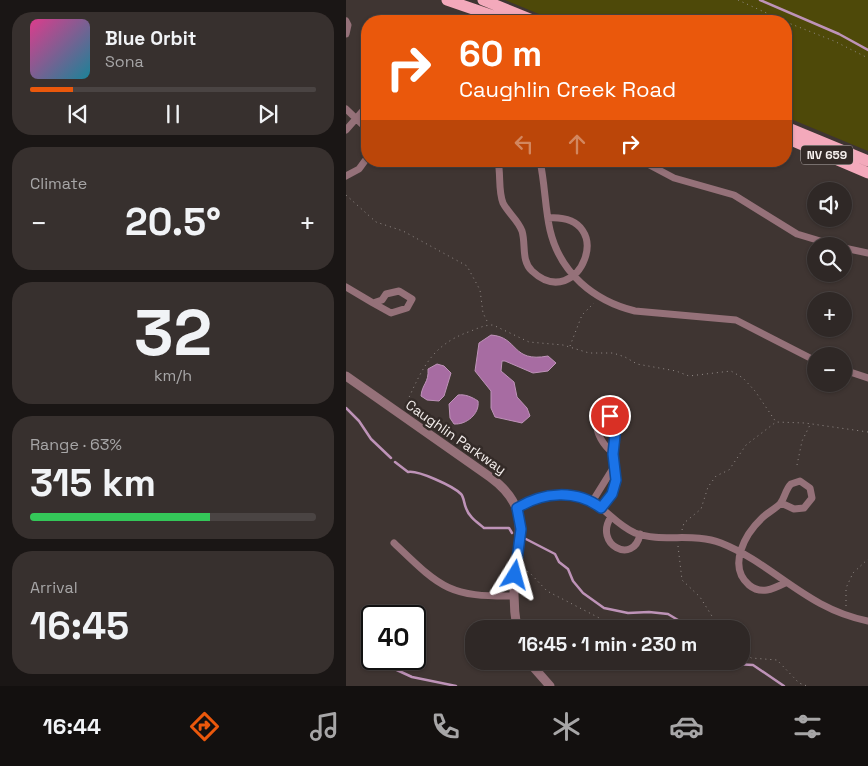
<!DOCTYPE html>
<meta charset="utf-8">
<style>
body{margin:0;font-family:"Space Grotesk",sans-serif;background:#37302e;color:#f1f3f6;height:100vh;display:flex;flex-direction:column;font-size:19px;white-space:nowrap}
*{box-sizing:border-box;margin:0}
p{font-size:16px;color:#a7a6a7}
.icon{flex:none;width:28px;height:28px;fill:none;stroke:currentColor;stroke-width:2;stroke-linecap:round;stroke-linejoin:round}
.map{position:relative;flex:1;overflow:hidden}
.sheet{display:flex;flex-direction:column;gap:12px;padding:12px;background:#1a1615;width:346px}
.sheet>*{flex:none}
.top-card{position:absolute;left:15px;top:15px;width:431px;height:152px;border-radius:20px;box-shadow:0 1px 4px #0004,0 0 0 1px #4a4443;background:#ea580c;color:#fff;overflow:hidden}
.buttons{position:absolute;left:461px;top:182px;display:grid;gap:10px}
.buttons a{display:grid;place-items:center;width:45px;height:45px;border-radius:50%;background:#2f2826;box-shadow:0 1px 4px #0004,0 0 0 1px #4a4443;font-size:25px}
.speed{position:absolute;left:15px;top:605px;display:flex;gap:10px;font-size:25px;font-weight:700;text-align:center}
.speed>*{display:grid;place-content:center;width:65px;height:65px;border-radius:50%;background:#2f2826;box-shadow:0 1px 4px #0004,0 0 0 1px #4a4443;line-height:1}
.speed .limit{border:2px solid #111;border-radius:8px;background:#fff;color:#111}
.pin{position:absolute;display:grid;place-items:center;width:42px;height:42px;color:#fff;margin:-21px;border:2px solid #fff;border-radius:50%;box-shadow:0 1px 5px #0007}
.me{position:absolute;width:55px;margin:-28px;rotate:8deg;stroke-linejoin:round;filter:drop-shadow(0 0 4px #0008)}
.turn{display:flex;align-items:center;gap:18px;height:105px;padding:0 15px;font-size:22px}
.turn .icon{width:65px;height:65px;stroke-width:2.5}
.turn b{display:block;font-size:35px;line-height:42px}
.lanes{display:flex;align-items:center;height:48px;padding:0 15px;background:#0003;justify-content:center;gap:25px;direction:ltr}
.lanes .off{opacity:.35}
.big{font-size:38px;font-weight:700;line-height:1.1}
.sheet .widget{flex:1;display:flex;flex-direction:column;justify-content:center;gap:8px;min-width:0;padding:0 18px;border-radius:20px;background:#37302e}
.sheet .dial{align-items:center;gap:0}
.dial b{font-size:65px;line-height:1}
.song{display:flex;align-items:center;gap:15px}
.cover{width:60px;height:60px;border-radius:8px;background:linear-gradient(135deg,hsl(330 70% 55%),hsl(190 70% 35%))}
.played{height:5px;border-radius:2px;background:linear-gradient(90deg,#ea580c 15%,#4a4443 15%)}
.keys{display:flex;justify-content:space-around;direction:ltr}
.heat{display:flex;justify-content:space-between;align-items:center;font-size:28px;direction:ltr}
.charge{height:8px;border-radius:4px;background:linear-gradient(90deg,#34c759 63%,#4a4443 0)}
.trip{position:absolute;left:119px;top:620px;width:285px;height:50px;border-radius:20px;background:#2f2826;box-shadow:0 1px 4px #0004,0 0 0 1px #4a4443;font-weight:700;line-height:50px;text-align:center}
.tabs{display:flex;height:80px;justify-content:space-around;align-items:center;background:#13100f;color:#a7a6a7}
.tabs .icon{width:35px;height:35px}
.tabs .selected{color:#ea580c}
.tabs b{font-size:22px;color:#f1f3f6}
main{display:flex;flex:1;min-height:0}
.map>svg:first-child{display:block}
</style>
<main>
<section class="sheet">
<div class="widget">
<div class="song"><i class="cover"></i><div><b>Blue Orbit</b><p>Sona</p></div></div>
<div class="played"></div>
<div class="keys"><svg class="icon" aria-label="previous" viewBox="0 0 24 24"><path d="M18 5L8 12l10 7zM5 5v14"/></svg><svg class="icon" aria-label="pause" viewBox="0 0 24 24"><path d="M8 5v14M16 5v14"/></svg><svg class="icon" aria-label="next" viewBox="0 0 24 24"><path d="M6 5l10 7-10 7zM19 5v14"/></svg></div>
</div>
<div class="widget"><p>Climate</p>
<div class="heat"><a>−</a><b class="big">20.5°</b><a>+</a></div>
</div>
<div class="widget dial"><b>32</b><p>km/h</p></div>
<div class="widget"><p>Range · 63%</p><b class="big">315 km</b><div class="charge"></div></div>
<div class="widget"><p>Arrival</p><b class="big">16:45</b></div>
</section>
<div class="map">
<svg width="522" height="686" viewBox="0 0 522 686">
<rect width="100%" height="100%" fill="#3f3532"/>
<path fill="#4e4909" d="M159 0H522V151L440 117V21H210Z"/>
<path fill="#a76ca2" stroke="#be93b8" d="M145 335C173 337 165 363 202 356L210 363 202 371 187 373 159 361H156L155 371 168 382 171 397 181 408 184 416 176 423 149 417 145 408V391L129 371 133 343Z
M91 364 98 366 105 373 98 396 93 401 81 400 75 396C76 384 83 383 82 369Z
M112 395C119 394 126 397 132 401 134 414 120 425 108 424L104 418 103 404Z"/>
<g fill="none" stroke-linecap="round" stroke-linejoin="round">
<path stroke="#be93b8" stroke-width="2.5" d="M414 0 493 34 522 50
M0 408 13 421 25 439 45 458
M49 462 62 472C72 470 107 486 115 494 118 497 118 504 120 508 123 517 131 522 138 528H163L166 533
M176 537 209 554 213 562 222 569 227 581 237 593 258 608 282 613 303 612 322 614 347 629
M27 659 66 677 110 686
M384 661 389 664 407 665 438 686"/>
<path stroke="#948c89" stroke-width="1" stroke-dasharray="1 4" stroke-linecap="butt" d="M392 0 438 21
M440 22 488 41 522 58
M0 195 30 222 57 231 121 266 134 290 137 313 142 323
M224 346 236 315 248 303
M59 406C76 370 84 345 125 331 132 328 139 325 147 325L183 342 217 345 243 353H267L279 357 291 364 330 371 343 376 385 371 397 378 409 391 430 422 459 423 522 432
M451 465 456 441 464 425
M336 530 338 523 355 509 362 487 370 476 383 470 400 445 430 422
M332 546 336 580 354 597 374 629
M177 569 184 573 201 591 261 622 276 625 317 624 333 629
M500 606V588L507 573 522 559
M395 646 405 658 431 660 453 683 461 686
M395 654 400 655"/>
<path stroke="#957179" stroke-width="7" d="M0 21 2 25 0 34
M0 109 21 129
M0 130 21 106
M152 161C155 175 152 190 157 203 162 213 172 220 176 231 180 244 175 261 186 271 233 315 274 213 202 218
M194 161C199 184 199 208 204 230 214 273 248 301 289 311L390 320 470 361
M296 161 328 178 388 195 451 234 491 246
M0 176 13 169 21 158
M498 248 522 253
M0 287 27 303
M53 291 66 299 61 308 45 313 27 303 36 300 40 294Z
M498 370 522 378
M246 502 269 465
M435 503 448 509 458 508 466 498 464 488 454 481 445 484C439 490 439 498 434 504 429 509 421 513 416 518 399 534 381 566 403 585 415 595 427 589 439 583
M171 508C194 494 226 488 250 504 264 514 273 526 289 533 316 543 348 532 375 543 428 564 460 609 522 621
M255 508 266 494 270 480 267 453 270 426 266 417 258 416 251 421C249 433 258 446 267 453
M265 517C247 544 288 566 294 534
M48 543C95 588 102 597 168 596"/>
<path stroke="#957179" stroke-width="9" d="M0 376 144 477C185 507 172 532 169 574 167 593 168 611 171 629
M182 661 204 686"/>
<path stroke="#f3a9bb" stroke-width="11" d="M101 0 162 21
M137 0 189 21
M440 127 522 161
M440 138 522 173"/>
</g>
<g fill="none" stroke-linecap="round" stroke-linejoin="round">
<g stroke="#114b97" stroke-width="12">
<path id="route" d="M169 575 175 529 171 508C197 492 230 489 255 508L266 494 270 480 267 454 270 426 268 419 264 416"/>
</g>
<use href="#route" stroke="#1a73e8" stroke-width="9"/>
</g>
<g text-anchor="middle" stroke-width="5" stroke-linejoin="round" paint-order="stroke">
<rect fill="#342b28" stroke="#bbb4b2" stroke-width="1" x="455" y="145.5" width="52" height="19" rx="4"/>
<g font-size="12" font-weight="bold" fill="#f5efed">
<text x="481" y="159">NV 659</text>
</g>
<g font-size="14" fill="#f5efed" stroke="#342b28">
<text transform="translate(110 437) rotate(35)" y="5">Caughlin Parkway</text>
</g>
</g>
</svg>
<div class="buttons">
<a><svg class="icon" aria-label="sound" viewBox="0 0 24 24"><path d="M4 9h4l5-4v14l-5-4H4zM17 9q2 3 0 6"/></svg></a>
<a><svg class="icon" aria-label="search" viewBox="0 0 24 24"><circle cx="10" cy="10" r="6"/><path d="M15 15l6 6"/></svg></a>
<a>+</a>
<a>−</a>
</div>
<div class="speed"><div class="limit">40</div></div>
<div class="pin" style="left:264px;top:416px;background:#d93025"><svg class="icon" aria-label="arrive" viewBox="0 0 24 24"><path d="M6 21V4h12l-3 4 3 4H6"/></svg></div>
<svg class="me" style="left:169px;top:575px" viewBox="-20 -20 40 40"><path d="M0-17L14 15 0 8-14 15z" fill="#1a73e8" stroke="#fff" stroke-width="4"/></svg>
<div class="trip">16:45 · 1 min · 230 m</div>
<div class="top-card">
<div class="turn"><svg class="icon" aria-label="right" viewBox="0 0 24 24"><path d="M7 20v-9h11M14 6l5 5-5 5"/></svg><div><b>60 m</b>Caughlin Creek Road</div></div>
<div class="lanes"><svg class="icon off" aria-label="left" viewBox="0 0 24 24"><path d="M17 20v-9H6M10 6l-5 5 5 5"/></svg><svg class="icon off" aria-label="ahead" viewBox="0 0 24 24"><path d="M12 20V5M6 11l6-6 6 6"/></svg><svg class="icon" aria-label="right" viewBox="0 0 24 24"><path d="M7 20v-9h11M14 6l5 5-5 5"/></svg></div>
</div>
</div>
</main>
<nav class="tabs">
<b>16:44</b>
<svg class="icon selected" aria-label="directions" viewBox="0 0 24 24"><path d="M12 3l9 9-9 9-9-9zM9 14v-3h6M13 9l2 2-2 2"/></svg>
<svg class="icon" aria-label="music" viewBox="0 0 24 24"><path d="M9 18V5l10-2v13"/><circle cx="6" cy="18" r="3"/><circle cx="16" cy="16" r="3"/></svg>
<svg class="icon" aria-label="phone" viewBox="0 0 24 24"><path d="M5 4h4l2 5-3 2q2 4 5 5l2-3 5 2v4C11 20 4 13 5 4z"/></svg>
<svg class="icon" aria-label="climate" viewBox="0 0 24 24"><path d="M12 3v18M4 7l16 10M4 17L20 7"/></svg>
<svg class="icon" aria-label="car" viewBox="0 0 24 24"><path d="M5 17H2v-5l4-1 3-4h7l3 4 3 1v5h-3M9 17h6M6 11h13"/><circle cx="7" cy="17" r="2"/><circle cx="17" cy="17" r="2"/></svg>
<svg class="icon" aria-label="filters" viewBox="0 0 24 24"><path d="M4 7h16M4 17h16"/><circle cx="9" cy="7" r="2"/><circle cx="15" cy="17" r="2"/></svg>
</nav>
